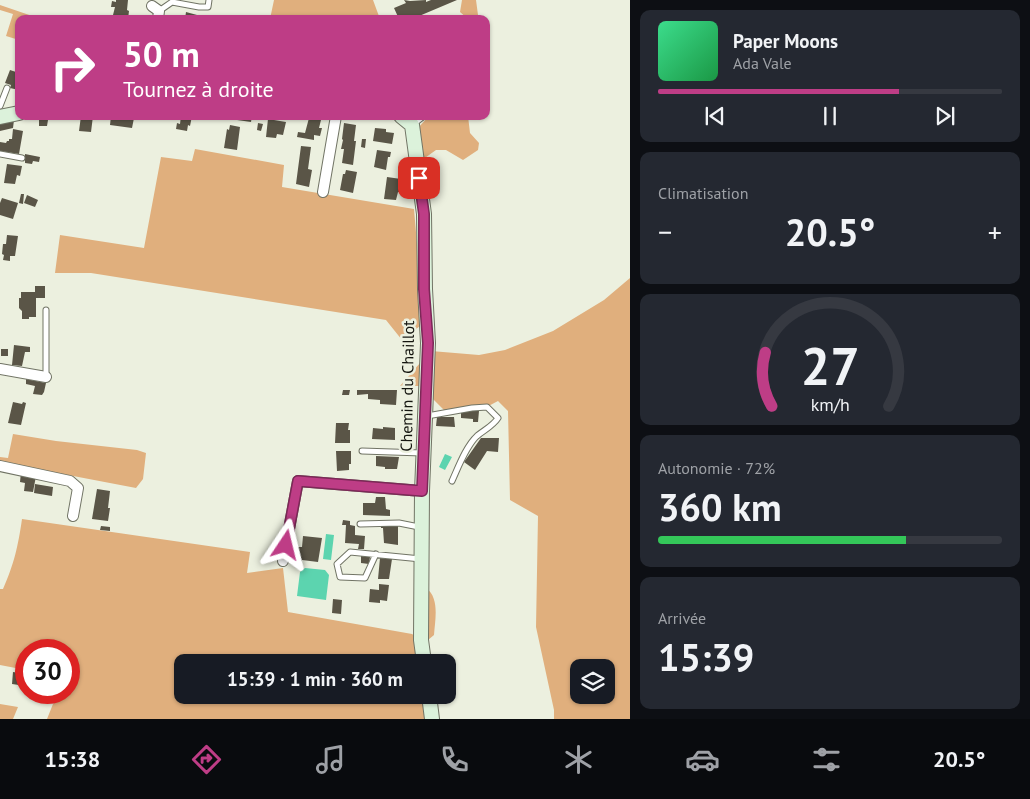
<!DOCTYPE html>
<html lang="fr">
<meta charset="utf-8">
<style>
body{margin:0;font-family:"PT Sans",sans-serif;background:#242831;color:#f1f3f6;height:100vh;display:flex;flex-direction:column;font-size:19px;white-space:nowrap}
*{box-sizing:border-box;margin:0}
p{font-size:16px;color:#9ea1a6}
.icon{flex:none;width:28px;height:28px;fill:none;stroke:currentColor;stroke-width:2;stroke-linecap:round;stroke-linejoin:round}
.map{position:relative;flex:1;overflow:hidden}
.details{display:flex;flex-direction:column;gap:10px;padding:10px;background:#0d0f14;width:400px}
.details>*{flex:none}
.guide{position:absolute;left:15px;top:15px;width:475px;height:105px;border-radius:10px;box-shadow:0 1px 4px #0004;background:#be3d86;color:#fff;overflow:hidden}
.tools{position:absolute;left:570px;top:659px;display:grid;gap:10px}
.tools a{display:grid;place-items:center;width:45px;height:45px;border-radius:10px;background:#171b24;box-shadow:0 1px 4px #0004;font-size:25px}
.speed{position:absolute;left:15px;top:639px;display:flex;gap:10px;font-size:25px;font-weight:700;text-align:center}
.speed>*{display:grid;place-content:center;width:65px;height:65px;border-radius:50%;background:#171b24;box-shadow:0 1px 4px #0004;line-height:1}
.speed .limit{border:8px solid #d22;background:#fff;color:#111}
.pin{position:absolute;display:grid;place-items:center;width:42px;height:42px;color:#fff;margin:-21px;border-radius:10px;box-shadow:0 2px 8px #0006}
.me{position:absolute;width:55px;margin:-28px;rotate:10deg;stroke-linejoin:round;filter:drop-shadow(0 0 4px #0008)}
.turn{display:flex;align-items:center;gap:18px;height:105px;padding:0 25px;font-size:22px}
.turn .icon{width:65px;height:65px;stroke-width:2.5}
.turn b{display:block;font-size:35px;line-height:42px}
.big{font-size:38px;font-weight:800;line-height:1.1}
.details .widget{flex:1;display:flex;flex-direction:column;justify-content:center;gap:8px;min-width:0;padding:0 18px;border-radius:10px;background:#242831}
.details .dial{align-items:center;gap:0}
.dial svg{height:130px;overflow:visible;fill:none;stroke:#363941;stroke-width:7;stroke-linecap:round;text-anchor:middle}
.dial text{fill:#f1f3f6;stroke:none}
.song{display:flex;align-items:center;gap:15px}
.cover{width:60px;height:60px;border-radius:8px;background:linear-gradient(135deg,hsl(150 70% 55%),hsl(140 70% 35%))}
.played{height:5px;border-radius:2px;background:linear-gradient(90deg,#be3d86 70%,#363941 70%)}
.keys{display:flex;justify-content:space-around;direction:ltr}
.heat{display:flex;justify-content:space-between;align-items:center;font-size:28px;direction:ltr}
.charge{height:8px;border-radius:4px;background:linear-gradient(90deg,#34c759 72%,#363941 0)}
.trip{position:absolute;left:174px;top:654px;width:282px;height:50px;border-radius:10px;background:#171b24;box-shadow:0 1px 4px #0004;font-weight:800;line-height:50px;text-align:center}
.tabs{display:flex;height:80px;justify-content:space-around;align-items:center;background:#090b0e;color:#9ea1a6}
.tabs .icon{width:35px;height:35px}
.tabs .on{color:#be3d86}
.tabs b{font-size:22px;color:#f1f3f6}
main{display:flex;flex:1;min-height:0}
.map>svg:first-child{display:block}
</style>
<main>
<div class="map">
<svg width="630" height="719" viewBox="0 0 630 719">
<rect width="100%" height="100%" fill="#ecf0df"/>
<path fill="#e0af7d" fill-rule="evenodd" d="M274 0H373L380 19H270Z
M462 0H476L478 15 480 19H468L460 12Z
M0 5 41 19H19V40L6 36 13 14 0 10Z
M429 116H468L470 133 479 143 478 150 463 160 446 150H436L422 160 418 128Z
M195 149 284 165 282 187 414 209 418 256 420 326 402 340 386 320 91 273H55L60 235 144 248 161 157 192 161Z
M630 278V719H554V710L536 627 538 516 510 500 508 411 498 401 479 411H445L430 396 431 351 479 355 505 350 553 331 604 300ZM579 668H606V695H579Z
M420 363V386H400Z
M13 434 56 441 137 450 146 453 143 479 136 488 0 462V457L8 458Z
M22 519 250 552 247 573 283 568 288 612 412 634 421 640 424 662H182V695H429L432 719H47L53 704 64 697 59 693 69 692V650H26V670L0 665V589H3C14 564 18 547 22 519Z
M426 588C440 598 435 620 434 635L428 640Z
M0 704 18 707 13 719H0Z"/>
<path fill="#5cd4af" d="M445 454 452 457 445 470 439 467Z
M326 534 334 535 331 560 323 559Z
M305 568 325 570 329 575 326 600 297 596 300 572Z"/>
<path fill="#5a5547" d="M116 0H128L127 10 129 11 128 19H120L121 16 113 15 115 7H111L112 1 116 2Z
M404 0 410 1 426 0V2L431 0H457L412 19H399L394 8 406 3Z
M186 12 197 15 196 19H185Z
M10 70 19 73V90L10 88 11 85 5 83Z
M81 116H93L91 132 79 131Z
M111 116H126L134 118 132 128 110 125Z
M181 116H192L190 126 188 125 187 131 176 129 177 123 180 124Z
M238 116H252L251 122 237 120Z
M309 118 321 120 319 128H322L320 136 314 135V140L297 137 298 132 305 133Z
M39 119 48 120 47 126H39Z
M268 119 286 122 283 135 277 134 276 138 266 137Z
M14 120 13 128 0 131V123Z
M258 123 263 124 261 131 257 130Z
M344 123 356 125 354 141H356L353 165 342 163 344 149H341L343 140 342 139Z
M230 125 240 127 237 150 224 148 227 129 229 130Z
M375 128 386 129V132L394 133 392 144 373 141Z
M13 129 23 131 19 154 0 151V142L6 143 7 141H9V139H12Z
M362 139H366L365 148 361 147Z
M301 146 311 147 308 169 312 170 309 187 296 184Z
M377 150 391 152 390 157H388L386 170 374 167Z
M25 154 40 157 39 162 33 161 32 164 25 163Z
M7 164 22 166 20 176 17 175 15 184 4 183Z
M346 170 357 172 353 193 340 190 343 174H345Z
M387 177 401 179 399 192H398L396 200 384 199Z
M21 194H24L23 204 19 203Z
M27 195 38 200 35 207 24 203Z
M2 198 18 203 13 219 0 215V203Z
M7 235 18 236 15 256H10V261L3 260 4 255 2 254 3 244H6Z
M35 286H45V298H36V317H29V319H22V311L19 308V298H21V292H35Z
M14 345 30 347V352H25L22 366 12 365Z
M1 349H8V356H1Z
M26 379 46 383 44 392 42 395 33 394 35 386 26 384Z
M343 390H350L349 395H342Z
M357 390H397L396 405 380 404V400L368 399V394L357 395Z
M13 402 22 404 23 402 26 403 21 425 8 423Z
M461 411H479L478 422H473V419L461 418Z
M437 417H454L455 427 436 426Z
M336 423H349L348 430H350V443H335Z
M383 427 395 428V440L372 439 373 428 383 429Z
M481 438H499L498 452 487 451 475 470 464 462Z
M336 451H351V464H349V470L337 471Z
M376 456 399 457 397 469H385V467L376 466Z
M21 472 36 476 33 492 24 491 25 483 20 482Z
M35 484 53 487 52 496 34 493Z
M97 489 110 491 108 508H110L108 521 92 519Z
M376 497H385L386 509 390 510V516L363 515V503H375Z
M343 520 350 521V525L355 526V535L365 536 364 549H358L359 544 345 543 346 525H342Z
M381 525H398V545L384 543 383 528H381Z
M101 526 110 527V531L100 530Z
M303 536 322 538 318 562 302 560 301 563 295 562 297 547H302Z
M361 556 370 557 369 564 361 563Z
M380 558 392 559 389 579H378Z
M379 584 389 585 387 601 380 600V603L369 602 370 589 379 590Z
M333 599 342 600 341 614 332 613Z
M13 672 26 674V686L12 684Z"/>
<g fill="none" stroke-linecap="round" stroke-linejoin="round">
<g stroke="#717465" stroke-width="7">
<path id="lane" d="M159 11 172 2 199 7H208L209 0
M0 106 7 88
M412 125 424 116
M0 154 22 158
M46 377V310
M427 416 472 408 487 407 498 418C493 426 484 430 477 436 466 446 458 468 452 481
M362 451 422 453
M360 524 399 523 419 527
M376 554 365 578 340 577 337 564 350 552 421 559"/>
</g>
<g stroke="#717465" stroke-width="12">
<path id="street" d="M152 6 159 11 158 19
M323 192 336 116
M0 369 46 377
M0 466 70 481 78 488 73 516
M283 561 298 481 422 491"/>
</g>
<g stroke="#717465" stroke-width="16">
<path id="secondary" d="M401 116 412 125 424 214 425 289 428 343 422 491 421 640 424 662
M0 117 19 113
M429 695 432 719"/>
</g>
<use href="#lane" stroke="#fff" stroke-width="5"/>
<use href="#street" stroke="#fff" stroke-width="10"/>
<use href="#secondary" stroke="#dcf2db" stroke-width="14"/>
</g>
<g fill="none" stroke-linecap="round" stroke-linejoin="round">
<g stroke="#7c2857" stroke-width="12">
<path id="route" d="M286 545 298 481 422 491 428 343 424 289V214L419 178"/>
</g>
<use href="#route" stroke="#be3d86" stroke-width="9"/>
</g>
<g text-anchor="middle" stroke-width="5" stroke-linejoin="round" paint-order="stroke">
<g font-size="16" fill="#14150f" stroke="#ecf0df">
<text transform="translate(407 386) rotate(-89)" y="6">Chemin du Chaillot</text>
</g>
</g>
</svg>
<div class="tools">
<a><svg class="icon" aria-label="layers" viewBox="0 0 24 24"><path d="M12 4l9 5-9 5-9-5zM3 14l9 5 9-5"/></svg></a>
</div>
<div class="speed"><div class="limit">30</div></div>
<div class="pin" style="left:419px;top:178px;background:#d93025"><svg class="icon" aria-label="arrive" viewBox="0 0 24 24"><path d="M6 21V4h12l-3 4 3 4H6"/></svg></div>
<svg class="me" style="left:286px;top:545px" viewBox="-20 -20 40 40"><path d="M0-17L14 15 0 8-14 15z" fill="#be3d86" stroke="#fff" stroke-width="4"/></svg>
<div class="trip">15:39 · 1 min · 360 m</div>
<div class="guide">
<div class="turn"><svg class="icon" aria-label="right" viewBox="0 0 24 24"><path d="M7 20v-9h11M14 6l5 5-5 5"/></svg><div><b>50 m</b>Tournez à droite</div></div>
</div>
</div>
<section class="details">
<div class="widget">
<div class="song"><i class="cover"></i><div><b>Paper Moons</b><p>Ada Vale</p></div></div>
<div class="played"></div>
<div class="keys"><svg class="icon" aria-label="previous" viewBox="0 0 24 24"><path d="M18 5L8 12l10 7zM5 5v14"/></svg><svg class="icon" aria-label="pause" viewBox="0 0 24 24"><path d="M8 5v14M16 5v14"/></svg><svg class="icon" aria-label="next" viewBox="0 0 24 24"><path d="M6 5l10 7-10 7zM19 5v14"/></svg></div>
</div>
<div class="widget"><p>Climatisation</p>
<div class="heat"><a>−</a><b class="big">20.5°</b><a>+</a></div>
</div>
<div class="widget dial"><svg viewBox="0 0 100 80">
<path d="M14 69A42 42 0 1 1 86 69"/>
<path d="M14 69A42 42 0 0 1 10 36" stroke="#be3d86"/>
<text x="50" y="56" font-size="32" font-weight="700">27</text>
<text x="50" y="72" font-size="11">km/h</text>
</svg></div>
<div class="widget"><p>Autonomie · 72%</p><b class="big">360 km</b><div class="charge"></div></div>
<div class="widget"><p>Arrivée</p><b class="big">15:39</b></div>
</section>
</main>
<nav class="tabs">
<b>15:38</b>
<svg class="icon on" aria-label="directions" viewBox="0 0 24 24"><path d="M12 3l9 9-9 9-9-9zM9 14v-3h6M13 9l2 2-2 2"/></svg>
<svg class="icon" aria-label="music" viewBox="0 0 24 24"><path d="M9 18V5l10-2v13"/><circle cx="6" cy="18" r="3"/><circle cx="16" cy="16" r="3"/></svg>
<svg class="icon" aria-label="phone" viewBox="0 0 24 24"><path d="M5 4h4l2 5-3 2q2 4 5 5l2-3 5 2v4C11 20 4 13 5 4z"/></svg>
<svg class="icon" aria-label="climate" viewBox="0 0 24 24"><path d="M12 3v18M4 7l16 10M4 17L20 7"/></svg>
<svg class="icon" aria-label="car" viewBox="0 0 24 24"><path d="M5 17H2v-5l4-1 3-4h7l3 4 3 1v5h-3M9 17h6M6 11h13"/><circle cx="7" cy="17" r="2"/><circle cx="17" cy="17" r="2"/></svg>
<svg class="icon" aria-label="filters" viewBox="0 0 24 24"><path d="M4 7h16M4 17h16"/><circle cx="9" cy="7" r="2"/><circle cx="15" cy="17" r="2"/></svg>
<b>20.5°</b>
</nav>
